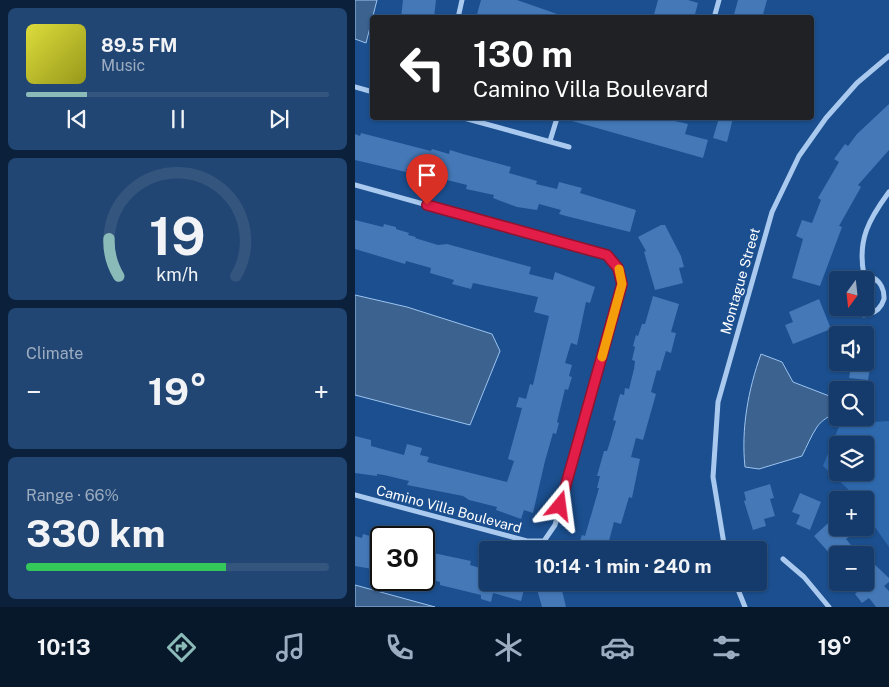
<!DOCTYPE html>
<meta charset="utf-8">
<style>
body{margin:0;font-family:"Public Sans",sans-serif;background:#214673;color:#f1f3f6;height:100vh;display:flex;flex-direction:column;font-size:19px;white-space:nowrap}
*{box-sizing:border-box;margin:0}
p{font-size:16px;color:#9dadc1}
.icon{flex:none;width:28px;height:28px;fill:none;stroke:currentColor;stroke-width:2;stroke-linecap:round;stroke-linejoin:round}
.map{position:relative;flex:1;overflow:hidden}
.drawer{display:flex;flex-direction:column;gap:8px;padding:8px;background:#0b203b;width:355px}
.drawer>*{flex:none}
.top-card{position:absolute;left:15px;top:15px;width:444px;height:105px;border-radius:5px;box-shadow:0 1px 4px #0004,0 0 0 1px #33557e;background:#202124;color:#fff;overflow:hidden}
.needle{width:32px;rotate:195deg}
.fabs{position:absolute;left:474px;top:271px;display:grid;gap:10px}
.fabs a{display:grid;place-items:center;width:45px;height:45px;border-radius:5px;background:#143b6b;box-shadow:0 1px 4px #0004,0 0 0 1px #33557e;font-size:25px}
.speed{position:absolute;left:15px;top:526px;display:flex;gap:10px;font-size:25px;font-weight:700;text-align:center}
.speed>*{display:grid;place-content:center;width:65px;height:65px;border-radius:50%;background:#143b6b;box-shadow:0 1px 4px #0004,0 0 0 1px #33557e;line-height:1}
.speed .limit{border:2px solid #111;border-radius:8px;background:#fff;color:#111}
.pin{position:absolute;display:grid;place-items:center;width:42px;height:42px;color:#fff;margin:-51px -21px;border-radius:50% 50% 50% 0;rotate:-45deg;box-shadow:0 0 5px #0007}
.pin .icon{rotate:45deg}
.me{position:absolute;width:55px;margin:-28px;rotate:16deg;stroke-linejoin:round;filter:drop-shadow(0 0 4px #0008)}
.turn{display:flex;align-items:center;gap:18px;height:105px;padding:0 20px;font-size:22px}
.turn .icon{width:65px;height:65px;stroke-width:2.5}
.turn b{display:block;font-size:35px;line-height:42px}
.big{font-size:38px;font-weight:700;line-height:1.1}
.drawer .widget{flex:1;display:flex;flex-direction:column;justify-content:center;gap:8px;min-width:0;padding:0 18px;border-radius:8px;background:#214673}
.drawer .dial{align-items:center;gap:0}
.dial svg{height:130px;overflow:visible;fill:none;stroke:#33557e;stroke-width:7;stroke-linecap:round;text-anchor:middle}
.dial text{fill:#f1f3f6;stroke:none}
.song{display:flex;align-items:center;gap:15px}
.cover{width:60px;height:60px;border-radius:8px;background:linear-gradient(135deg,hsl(60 70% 55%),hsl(60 70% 35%))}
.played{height:5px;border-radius:2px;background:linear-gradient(90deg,#8bbbb9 20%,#33557e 20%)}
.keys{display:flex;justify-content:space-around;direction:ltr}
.heat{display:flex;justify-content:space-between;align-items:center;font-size:28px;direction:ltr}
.charge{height:8px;border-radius:4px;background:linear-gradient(90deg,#34c759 66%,#33557e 0)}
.trip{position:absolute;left:124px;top:541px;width:288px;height:50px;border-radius:5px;background:#143b6b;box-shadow:0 1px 4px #0004,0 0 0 1px #33557e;font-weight:700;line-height:50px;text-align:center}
.menu{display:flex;height:80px;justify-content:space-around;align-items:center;background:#08182b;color:#9dadc1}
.menu .icon{width:35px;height:35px}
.menu .active{color:#8bbbb9}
.menu b{font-size:22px;color:#f1f3f6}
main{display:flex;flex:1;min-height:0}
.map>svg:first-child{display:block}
</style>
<main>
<section class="drawer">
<div class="widget">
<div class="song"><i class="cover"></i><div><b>89.5 FM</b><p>Music</p></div></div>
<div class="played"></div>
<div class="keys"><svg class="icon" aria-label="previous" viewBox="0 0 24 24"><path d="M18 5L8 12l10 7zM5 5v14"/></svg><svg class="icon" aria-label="pause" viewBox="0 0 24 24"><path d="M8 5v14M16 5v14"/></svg><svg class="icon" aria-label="next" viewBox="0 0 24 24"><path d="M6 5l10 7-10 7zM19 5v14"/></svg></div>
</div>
<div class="widget dial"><svg viewBox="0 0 100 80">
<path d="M14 69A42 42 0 1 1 86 69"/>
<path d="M14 69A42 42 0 0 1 8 46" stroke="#8bbbb9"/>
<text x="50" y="56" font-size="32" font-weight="700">19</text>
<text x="50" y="72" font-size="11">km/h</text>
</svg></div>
<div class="widget"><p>Climate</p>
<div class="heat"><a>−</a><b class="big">19°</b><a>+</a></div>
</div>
<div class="widget"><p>Range · 66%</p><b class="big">330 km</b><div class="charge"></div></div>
</section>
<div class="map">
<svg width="534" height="607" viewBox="0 0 534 607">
<rect width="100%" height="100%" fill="#1b4f8f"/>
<path fill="#2e69ad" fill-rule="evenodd" d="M534 421V547L510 513V500H501L493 489 468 466 485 424ZM482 445H510V472H482Z"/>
<path fill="#3c6290" stroke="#9cc4f0" d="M0 0H22L11 43 0 39Z
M0 295 52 307 137 334 145 351 115 425 0 395Z
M406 354 427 362 438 382 482 399C483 417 470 415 462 427 456 436 452 446 447 456L404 469 390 467C386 429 393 390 406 354Z
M0 585 80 607H0Z"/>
<path fill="#4478b7" d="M48 0H81L79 18H46Z
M126 0H162L205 15 204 18H121Z
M303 0H333L343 3 339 18H298Z
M383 0H412L407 18H378Z
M534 104V150L503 185 506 187 484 226 487 227 465 286 437 278 448 239 441 236 447 220 457 223 466 200 463 198 484 162 479 159 490 144 493 146 502 134Z
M217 118H307L333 124 330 134 353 140 348 158 217 121Z
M364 118H378L372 142 358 138Z
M6 133 76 151 77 149 94 154 95 150 108 154 156 167 154 173 182 181 181 184 202 189 204 182 227 188 225 193 281 210 275 232 211 216 204 214 206 210 184 204 182 210 162 207 138 198 139 195 111 189 112 185 92 180 91 184 71 179 72 174 51 169V172L0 160V134L5 136Z
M0 220 28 227 29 224 41 227V229L54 233 53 235 61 237 60 238 83 245 92 244 176 267 174 274 198 280 200 272 240 287 235 303 231 302 222 345 216 343 210 363 217 365 214 376 217 377 213 390 210 389 202 422 204 423 201 434 198 433 190 461 178 513 169 510 166 519 141 510 142 507 114 500 108 496 52 485 54 481 29 475 22 474V476L0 473V436L16 440V446L49 455 52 444 67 448 65 455 74 457 72 462 152 482 159 461 153 459 167 408 161 407 164 397 171 399 175 384 178 385 194 316 179 312 183 297 118 283 116 289 97 284 99 280 75 273 76 268 51 261 50 264 0 249Z
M306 225H310L326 256 329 267 324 268 328 283 300 290 289 252 291 251 283 237Z
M298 296 324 304 316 332 321 333 316 353 311 351 305 371 302 370 296 392 301 394 288 440 281 438 276 457 285 459 277 498 274 497 266 524 259 522 254 541 257 542 254 550H222L227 535 230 536 244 488H242L245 476H242L249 451H252L254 445 261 421 258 420 265 394 269 395 270 388 274 389 279 369 280 361 277 360 280 347 278 346 281 335 283 336 287 324H290Z
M464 299 476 329 438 344 430 325 438 322 434 312Z
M497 362H516L513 380 494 378Z
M415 484 419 498 415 499 420 516 409 519 411 526 398 530 389 501 391 500 389 492Z
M445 493 466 502 455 530 441 524 445 515 437 512Z
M482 515V528H492L498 534 491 539 504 555H476L459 536Z
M8 534 26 539V559L23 570 0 566V536L7 538Z
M69 551 116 561 115 565 132 570V582H171L166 601 138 593 136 602 126 599V595L85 585V582L69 578Z
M518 563 534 578V582L529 586 534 591V607H521L514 598 507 603 500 594 503 591 496 582H510V570Z
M180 582H205L211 607H187Z"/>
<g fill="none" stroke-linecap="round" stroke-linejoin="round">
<path stroke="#a9c9ee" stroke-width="5" d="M103 18 107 0
M359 18 364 0
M0 87 18 92
M109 118 214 147
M195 141 202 118
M0 185 252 255 263 267 267 284 200 525 189 541H172L0 495
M509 275C502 240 514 219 534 192
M494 308C506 320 524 315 529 299 530 280 512 269 496 280
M370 550 358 477 363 402 417 212 444 156 471 118 502 83 534 56
M428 559 449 577 474 607
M380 582 390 607"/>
</g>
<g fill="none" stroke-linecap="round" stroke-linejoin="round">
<g stroke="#92132f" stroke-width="12">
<path id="route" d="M72 205 252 255 263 268 267 284 205 506"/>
</g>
<use href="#route" stroke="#e11d48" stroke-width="9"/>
<path stroke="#f59e0b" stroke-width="9" d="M247 357 267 284 264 269"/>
</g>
<g text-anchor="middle" stroke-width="5" stroke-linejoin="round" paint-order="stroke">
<g font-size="14" fill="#fff" stroke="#1b4f8f">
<text transform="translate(385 281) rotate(-74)" y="5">Montague Street</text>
<text transform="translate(94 509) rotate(15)" y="5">Camino Villa Boulevard</text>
</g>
</g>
</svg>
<div class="fabs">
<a><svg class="needle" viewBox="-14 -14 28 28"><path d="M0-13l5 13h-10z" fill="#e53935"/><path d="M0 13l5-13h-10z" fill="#9dadc1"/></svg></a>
<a><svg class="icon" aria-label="sound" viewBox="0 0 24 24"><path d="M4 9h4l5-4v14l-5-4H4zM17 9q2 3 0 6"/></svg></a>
<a><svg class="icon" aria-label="search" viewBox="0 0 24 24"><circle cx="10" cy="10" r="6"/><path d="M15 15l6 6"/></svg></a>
<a><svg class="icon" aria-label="layers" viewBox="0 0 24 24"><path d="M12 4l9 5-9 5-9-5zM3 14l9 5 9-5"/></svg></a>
<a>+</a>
<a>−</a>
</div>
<div class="speed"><div class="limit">30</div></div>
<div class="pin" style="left:72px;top:205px;background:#d93025"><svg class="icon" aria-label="arrive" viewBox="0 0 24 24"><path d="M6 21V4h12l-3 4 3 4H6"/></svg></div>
<svg class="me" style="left:205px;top:506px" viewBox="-20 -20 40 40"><path d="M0-17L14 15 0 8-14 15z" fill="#e11d48" stroke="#fff" stroke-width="4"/></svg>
<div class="trip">10:14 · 1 min · 240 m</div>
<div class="top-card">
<div class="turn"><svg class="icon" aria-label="left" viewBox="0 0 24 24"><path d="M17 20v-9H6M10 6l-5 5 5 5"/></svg><div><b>130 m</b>Camino Villa Boulevard</div></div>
</div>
</div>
</main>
<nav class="menu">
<b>10:13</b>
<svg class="icon active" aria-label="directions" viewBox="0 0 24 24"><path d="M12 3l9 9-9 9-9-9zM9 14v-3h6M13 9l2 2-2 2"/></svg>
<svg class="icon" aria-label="music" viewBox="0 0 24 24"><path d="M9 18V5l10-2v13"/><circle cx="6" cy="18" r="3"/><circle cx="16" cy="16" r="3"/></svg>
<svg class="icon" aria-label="phone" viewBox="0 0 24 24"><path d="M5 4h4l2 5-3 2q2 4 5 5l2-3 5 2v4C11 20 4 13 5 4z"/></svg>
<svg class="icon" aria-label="climate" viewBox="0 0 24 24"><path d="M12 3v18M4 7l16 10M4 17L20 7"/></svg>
<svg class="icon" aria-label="car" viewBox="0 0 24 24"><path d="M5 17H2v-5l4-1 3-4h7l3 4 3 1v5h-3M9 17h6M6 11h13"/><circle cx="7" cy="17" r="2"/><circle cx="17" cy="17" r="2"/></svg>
<svg class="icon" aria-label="filters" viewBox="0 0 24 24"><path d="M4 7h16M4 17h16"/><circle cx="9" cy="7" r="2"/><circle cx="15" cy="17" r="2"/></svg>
<b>19°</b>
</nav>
